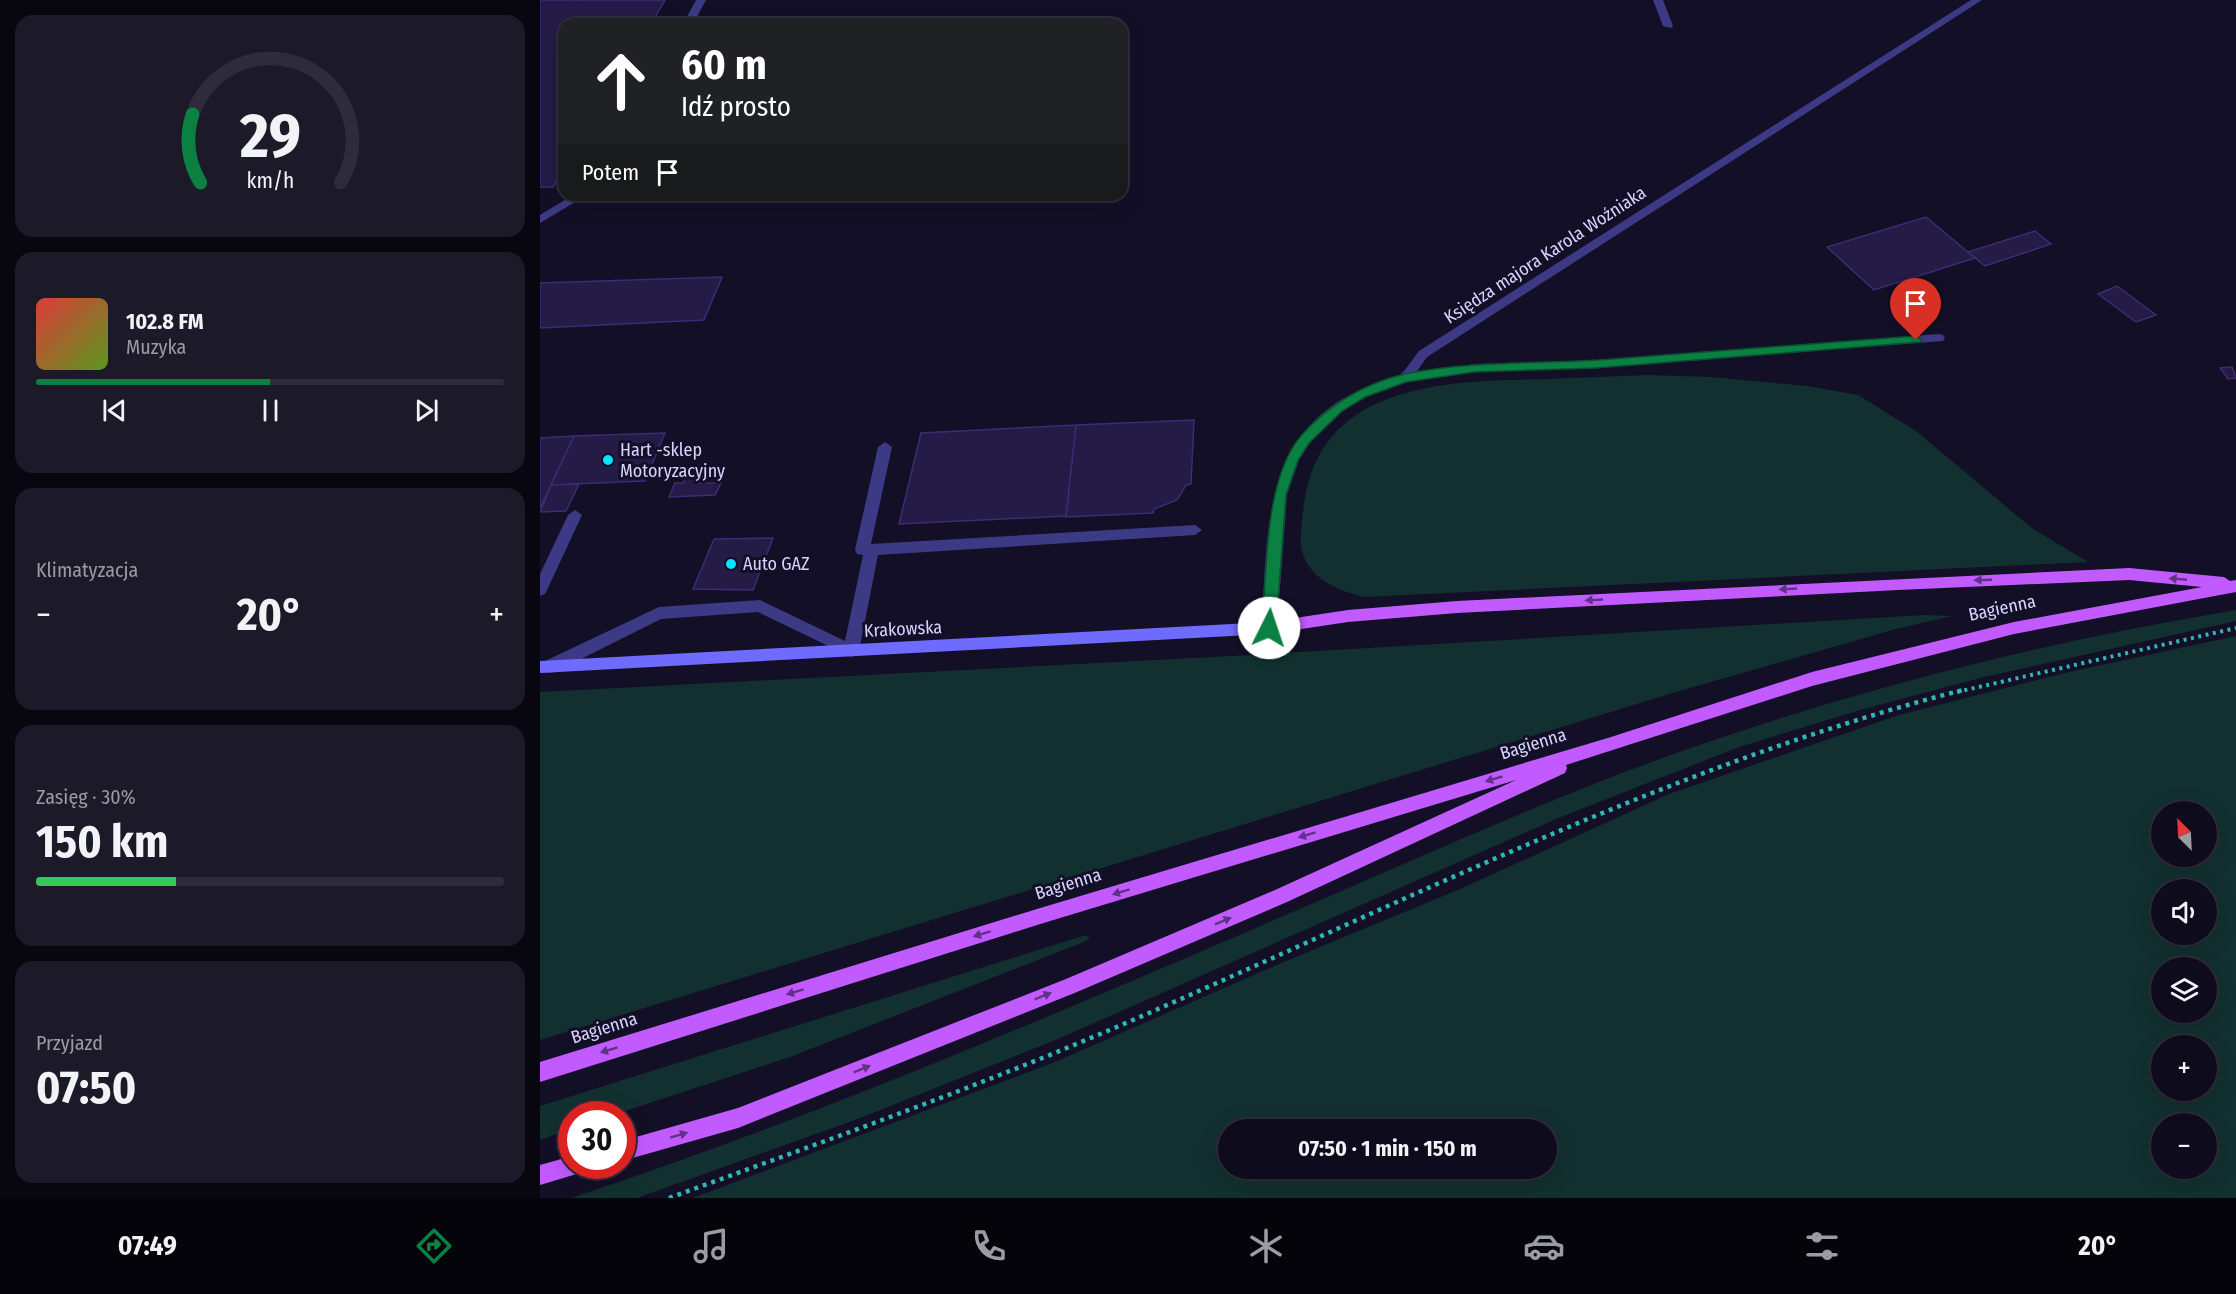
<!DOCTYPE html>
<html lang="pl">
<meta charset="utf-8">
<style>
body{margin:0;font-family:"Fira Sans Condensed",sans-serif;background:#1c1929;color:#f1f3f6;height:100vh;display:flex;flex-direction:column;font-size:22px;white-space:nowrap}
*{box-sizing:border-box;margin:0}
p{font-size:20px;color:#9b9ba3}
.icon{flex:none;width:33px;height:33px;fill:none;stroke:currentColor;stroke-width:2;stroke-linecap:round;stroke-linejoin:round}
.map{position:relative;flex:1;overflow:hidden}
.side{display:flex;flex-direction:column;gap:15px;padding:15px;background:#08060f;width:540px}
.side>*{flex:none}
.banner{position:absolute;left:18px;top:18px;width:570px;height:183px;border-radius:18px;box-shadow:0 6px 24px #0002,0 0 0 2px #2e2b3b;background:#202124;color:#fff;overflow:hidden}
.needle{width:39px;rotate:336deg}
.tools{position:absolute;left:1611px;top:801px;display:grid;gap:12px}
.tools a{display:grid;place-items:center;width:66px;height:66px;border-radius:50%;background:#0e0b1c;box-shadow:0 6px 24px #0002,0 0 0 2px #2e2b3b;font-size:30px}
.speed{position:absolute;left:18px;top:1101px;display:flex;gap:12px;font-size:30px;font-weight:700;text-align:center}
.speed>*{display:grid;place-content:center;width:78px;height:78px;border-radius:50%;background:#0e0b1c;box-shadow:0 6px 24px #0002,0 0 0 2px #2e2b3b;line-height:1}
.speed .limit{border:9px solid #d22;background:#fff;color:#111}
.pin{position:absolute;display:grid;place-items:center;width:51px;height:51px;color:#fff;margin:-62px -26px;border-radius:50% 50% 50% 0;rotate:-45deg;box-shadow:0 0 6px #0007}
.pin .icon{rotate:45deg}
.me{position:absolute;width:66px;margin:-33px;rotate:4deg;stroke-linejoin:round;filter:drop-shadow(0 0 4px #0008)}
.turn{display:flex;align-items:center;gap:21px;height:126px;padding:0 24px;font-size:27px}
.turn .icon{width:78px;height:78px;stroke-width:2.5}
.turn b{display:block;font-size:42px;line-height:51px}
.then{display:flex;align-items:center;height:57px;padding:0 24px;background:#0003;gap:12px;font-size:22px}
.big{font-size:45px;font-weight:700;line-height:1.1}
.side .tile{flex:1;display:flex;flex-direction:column;justify-content:center;gap:9px;min-width:0;padding:0 21px;border-radius:18px;background:#1c1929}
.side .dial{align-items:center;gap:0}
.dial svg{height:156px;overflow:visible;fill:none;stroke:#2e2b3b;stroke-width:7;stroke-linecap:round;text-anchor:middle}
.dial text{fill:#f1f3f6;stroke:none}
.song{display:flex;align-items:center;gap:18px}
.cover{width:72px;height:72px;border-radius:9px;background:linear-gradient(135deg,hsl(0 70% 55%),hsl(90 70% 35%))}
.played{height:6px;border-radius:3px;background:linear-gradient(90deg,#0b8043 50%,#2e2b3b 50%)}
.keys{display:flex;justify-content:space-around;direction:ltr}
.heat{display:flex;justify-content:space-between;align-items:center;font-size:33px;direction:ltr}
.charge{height:9px;border-radius:4px;background:linear-gradient(90deg,#34c759 30%,#2e2b3b 0)}
.trip{position:absolute;left:678px;top:1119px;width:339px;height:60px;border-radius:30px;background:#0e0b1c;box-shadow:0 6px 24px #0002,0 0 0 2px #2e2b3b;font-weight:700;line-height:60px;text-align:center}
.menu{display:flex;height:96px;justify-content:space-around;align-items:center;background:#06040b;color:#9b9ba3}
.menu .icon{width:42px;height:42px}
.menu .selected{color:#0b8043}
.menu b{font-size:27px;color:#f1f3f6}
main{display:flex;flex:1;min-height:0}
.map>svg:first-child{display:block}
</style>
<main>
<section class="side">
<div class="tile dial"><svg viewBox="0 0 100 80">
<path d="M14 69A42 42 0 1 1 86 69"/>
<path d="M14 69A42 42 0 0 1 10 34" stroke="#0b8043"/>
<text x="50" y="56" font-size="32" font-weight="700">29</text>
<text x="50" y="72" font-size="11">km/h</text>
</svg></div>
<div class="tile">
<div class="song"><i class="cover"></i><div><b>102.8 FM</b><p>Muzyka</p></div></div>
<div class="played"></div>
<div class="keys"><svg class="icon" aria-label="previous" viewBox="0 0 24 24"><path d="M18 5L8 12l10 7zM5 5v14"/></svg><svg class="icon" aria-label="pause" viewBox="0 0 24 24"><path d="M8 5v14M16 5v14"/></svg><svg class="icon" aria-label="next" viewBox="0 0 24 24"><path d="M6 5l10 7-10 7zM19 5v14"/></svg></div>
</div>
<div class="tile"><p>Klimatyzacja</p>
<div class="heat"><a>−</a><b class="big">20°</b><a>+</a></div>
</div>
<div class="tile"><p>Zasięg · 30%</p><b class="big">150 km</b><div class="charge"></div></div>
<div class="tile"><p>Przyjazd</p><b class="big">07:50</b></div>
</section>
<div class="map">
<svg width="1696" height="1198" viewBox="0 0 1696 1198">
<rect width="100%" height="100%" fill="#130f26"/>
<path fill="#12302f" fill-rule="evenodd" d="M1107 375 1171 377 1267 386 1318 395 1376 431 1493 529 1548 562 824 597C791 589 757 572 761 533 763 506 766 478 780 454 822 379 933 381 1007 379 1041 378 1074 376 1107 375Z
M1696 610V621L1440 678 1320 710 1199 747 1016 819 518 1039 323 1117 97 1198H31C265 1121 492 1024 718 927 854 869 989 806 1128 756 1313 690 1503 642 1696 610Z
M1384 615 1412 616 1356 629 1139 691 0 1040V692L711 655Z
M1696 636V1198H153L515 1062 739 964 920 889 1129 794 1359 715 1529 672ZM1622 812H1666V856H1622ZM1622 890H1666V934H1622ZM1622 968H1666V1012H1622ZM1622 1046H1666V1090H1622ZM1622 1124H1666V1168H1622ZM688 1130H1006V1168H688Z
M546 935 550 938 544 942 250 1057 76 1114H32L31 1129 0 1140V1106Z"/>
<path fill="#241b47" stroke="#3b2d73" stroke-width="1.5" d="M0 0H125L111 24H24V168L13 187H0Z
M1386 217 1435 258 1334 290 1287 247Z
M1495 231 1511 244 1445 266 1428 252Z
M182 277 164 320 0 328V283Z
M1577 286 1616 315 1596 322 1558 294Z
M1692 367 1696 378 1688 379 1680 368Z
M654 420 651 484 646 485 637 500 614 509 613 513 526 517 536 425Z
M536 425 526 516 359 524 381 433Z
M125 433 105 481 11 485 34 436Z
M34 436 11 485 0 508V438Z
M152 465H167L159 483H181L175 495 129 497 135 483H143Z
M39 484 26 511 0 512 11 485Z
M233 538 213 590 153 589 174 539Z"/>
<g fill="none" stroke-linecap="round" stroke-linejoin="round">
<path stroke="#2fb8b0" stroke-width="4" stroke-dasharray="3 4.5" stroke-linecap="butt" d="M1417 692 1696 628"/>
<path stroke="#2fb8b0" stroke-width="4.5" stroke-dasharray="4 5" stroke-linecap="butt" d="M129 1198C293 1138 458 1080 618 1009 883 893 1142 762 1423 690"/>
<path fill="#3d3a85" fill-rule="evenodd" d="M156 0H166L153 24H143Z
M1113 0H1123L1133 26 1131 28 1123 26Z
M33 195H47L0 223V215Z
M1399 334 1403 335 1405 338 1403 341 1056 368 935 372 865 382 859 378 865 374 935 364 1056 360Z
M345 442 352 447 331 544 655 525 662 530 655 535 338 555 319 651 316 655 311 657 218 612 121 619 15 672 9 673 3 672 1 667 3 662 119 607 220 600 305 641 323 555 317 554 315 550 338 447Z
M35 510 42 515 7 590 5 594 0 596V574L28 515Z"/>
<path fill="#3d3a85" fill-rule="evenodd" d="M1431 0H1442L887 357 870 381 826 397 803 411 770 443 759 460 747 495 737 628 734 632H724L721 628C728 548 720 454 796 403 816 390 838 387 858 376 866 371 873 358 879 351Z"/>
<path fill="#6f6bff" fill-rule="evenodd" d="M729 622 734 624 737 628 734 632 729 634 0 673V661Z"/>
<path fill="#c25bff" fill-rule="evenodd" d="M1589 568 1684 577 1690 581 1696 580V592L1474 634 1272 686 1026 765 1027 768 1025 773 747 902 537 992 198 1128 82 1161V1141L198 1108 526 979 735 890 976 780 497 925 0 1082V1062L497 909 1071 737 1272 672 1474 622 1662 587 1589 580 1358 590 917 613 808 622 729 634 724 632 721 628 724 624 729 622 808 610 917 601Z
M32 1156V1166H43L40 1173 0 1185V1165Z"/>
</g>
<defs><path id="oneway-solid" d="M-6-.8H1V-3.2L6.5 0L1 3.2V.8H-6Z" transform="scale(1.5)"/></defs>
<g fill="#623188">
<use href="#oneway-solid" transform="translate(1638 579) rotate(-175)"/>
<use href="#oneway-solid" transform="translate(1443 580) rotate(178)"/>
<use href="#oneway-solid" transform="translate(1248 589) rotate(177)"/>
<use href="#oneway-solid" transform="translate(1054 600) rotate(177)"/>
<use href="#oneway-solid" transform="translate(954 779) rotate(163)"/>
<use href="#oneway-solid" transform="translate(767 835) rotate(163)"/>
<use href="#oneway-solid" transform="translate(581 892) rotate(163)"/>
<use href="#oneway-solid" transform="translate(683 921) rotate(-23)"/>
<use href="#oneway-solid" transform="translate(442 934) rotate(163)"/>
<use href="#oneway-solid" transform="translate(255 992) rotate(163)"/>
<use href="#oneway-solid" transform="translate(503 996) rotate(-22)"/>
<use href="#oneway-solid" transform="translate(69 1050) rotate(163)"/>
<use href="#oneway-solid" transform="translate(322 1069) rotate(-22)"/>
<use href="#oneway-solid" transform="translate(139 1135) rotate(-16)"/>
</g>
<path fill="#0b8043" stroke="#07532c" stroke-width="1.5" d="M1376 336 1382 340 1380 342 1056 368 934 372 866 382 825 397 802 411 769 443 758 460 746 495 736 628 734 632H724L722 628C727 572 724 479 761 436 788 405 825 383 865 374 929 361 994 364 1059 360 1165 352 1271 344 1376 336Z"/>
<g fill="#00e5ff" stroke="#130f26" stroke-width="2">
<circle cx="68" cy="460" r="6"/>
<circle cx="191" cy="564" r="6"/>
</g>
<g text-anchor="middle" stroke-width="6" stroke-linejoin="round" paint-order="stroke">
<g font-size="18" fill="#d9d4ff" stroke="#130f26">
<text transform="translate(1005 255) rotate(-33)" y="6">Księdza majora Karola Woźniaka</text>
<text transform="translate(1462 608) rotate(-12)" y="6">Bagienna</text>
<text transform="translate(363 629) rotate(-3)" y="6">Krakowska</text>
<text transform="translate(993 744) rotate(-17)" y="6">Bagienna</text>
<text transform="translate(528 884) rotate(-17)" y="6">Bagienna</text>
<text transform="translate(64 1028) rotate(-17)" y="6">Bagienna</text>
</g>
<g font-size="18" fill="#d9d4ff" stroke="#130f26" text-anchor="start">
<text x="80" y="456">Hart -sklep<tspan x="80" dy="21">Motoryzacyjny</tspan></text>
<text x="203" y="570">Auto GAZ</text>
</g>
</g>
</svg>
<div class="tools">
<a><svg class="needle" viewBox="-14 -14 28 28"><path d="M0-13l5 13h-10z" fill="#e53935"/><path d="M0 13l5-13h-10z" fill="#9b9ba3"/></svg></a>
<a><svg class="icon" aria-label="sound" viewBox="0 0 24 24"><path d="M4 9h4l5-4v14l-5-4H4zM17 9q2 3 0 6"/></svg></a>
<a><svg class="icon" aria-label="layers" viewBox="0 0 24 24"><path d="M12 4l9 5-9 5-9-5zM3 14l9 5 9-5"/></svg></a>
<a>+</a>
<a>−</a>
</div>
<div class="speed"><div class="limit">30</div></div>
<div class="pin" style="left:1376px;top:340px;background:#d93025"><svg class="icon" aria-label="arrive" viewBox="0 0 24 24"><path d="M6 21V4h12l-3 4 3 4H6"/></svg></div>
<svg class="me" style="left:729px;top:628px" viewBox="-20 -20 40 40"><circle r="19" fill="#fff"/><path d="M0-13L10 11 0 6-10 11z" fill="#0b8043"/></svg>
<div class="trip">07:50 · 1 min · 150 m</div>
<div class="banner">
<div class="turn"><svg class="icon" aria-label="ahead" viewBox="0 0 24 24"><path d="M12 20V5M6 11l6-6 6 6"/></svg><div><b>60 m</b>Idź prosto</div></div>
<div class="then">Potem<svg class="icon" aria-label="arrive" viewBox="0 0 24 24"><path d="M6 21V4h12l-3 4 3 4H6"/></svg></div>
</div>
</div>
</main>
<nav class="menu">
<b>07:49</b>
<svg class="icon selected" aria-label="directions" viewBox="0 0 24 24"><path d="M12 3l9 9-9 9-9-9zM9 14v-3h6M13 9l2 2-2 2"/></svg>
<svg class="icon" aria-label="music" viewBox="0 0 24 24"><path d="M9 18V5l10-2v13"/><circle cx="6" cy="18" r="3"/><circle cx="16" cy="16" r="3"/></svg>
<svg class="icon" aria-label="phone" viewBox="0 0 24 24"><path d="M5 4h4l2 5-3 2q2 4 5 5l2-3 5 2v4C11 20 4 13 5 4z"/></svg>
<svg class="icon" aria-label="climate" viewBox="0 0 24 24"><path d="M12 3v18M4 7l16 10M4 17L20 7"/></svg>
<svg class="icon" aria-label="car" viewBox="0 0 24 24"><path d="M5 17H2v-5l4-1 3-4h7l3 4 3 1v5h-3M9 17h6M6 11h13"/><circle cx="7" cy="17" r="2"/><circle cx="17" cy="17" r="2"/></svg>
<svg class="icon" aria-label="filters" viewBox="0 0 24 24"><path d="M4 7h16M4 17h16"/><circle cx="9" cy="7" r="2"/><circle cx="15" cy="17" r="2"/></svg>
<b>20°</b>
</nav>
